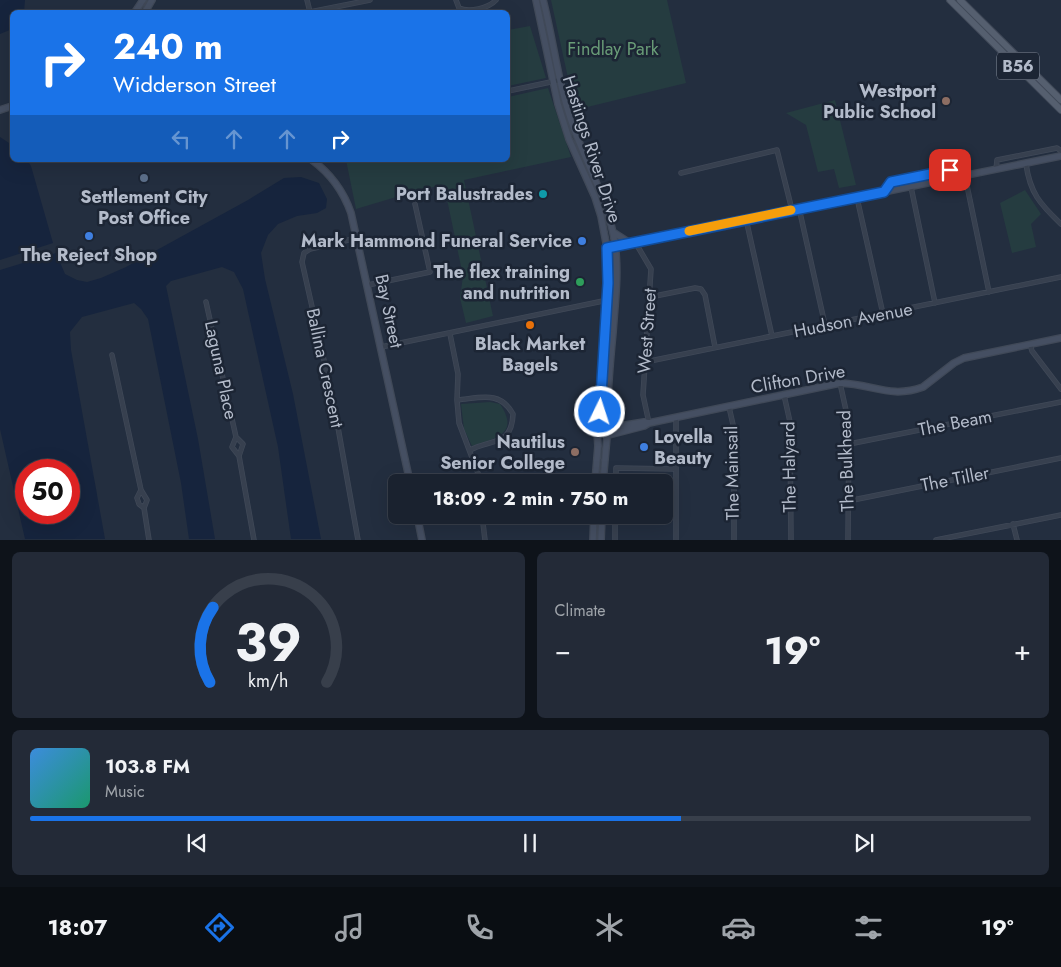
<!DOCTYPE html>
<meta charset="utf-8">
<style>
body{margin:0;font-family:Jost,sans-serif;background:#232a37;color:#f1f3f6;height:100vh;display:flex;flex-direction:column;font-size:19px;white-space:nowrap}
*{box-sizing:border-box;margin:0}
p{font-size:16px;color:#9fa4aa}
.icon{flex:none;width:28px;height:28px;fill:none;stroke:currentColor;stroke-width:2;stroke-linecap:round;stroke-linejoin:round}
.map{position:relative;height:540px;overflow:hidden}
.panel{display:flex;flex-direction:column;gap:12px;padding:12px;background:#0e131a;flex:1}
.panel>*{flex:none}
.top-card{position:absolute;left:10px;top:10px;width:500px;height:152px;border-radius:8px;box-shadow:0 5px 20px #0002,0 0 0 1px #383f4b;background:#1a73e8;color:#fff;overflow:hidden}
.speed{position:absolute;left:15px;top:459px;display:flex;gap:10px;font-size:25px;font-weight:700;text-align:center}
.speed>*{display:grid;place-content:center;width:65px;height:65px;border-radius:50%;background:#1a222f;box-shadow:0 5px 20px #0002,0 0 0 1px #383f4b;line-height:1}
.speed .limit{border:8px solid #d22;background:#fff;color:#111}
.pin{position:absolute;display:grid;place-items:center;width:42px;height:42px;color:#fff;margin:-21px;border-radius:10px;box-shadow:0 2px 8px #0006}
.me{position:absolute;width:55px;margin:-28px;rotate:4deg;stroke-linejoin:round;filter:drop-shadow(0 0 4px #0008)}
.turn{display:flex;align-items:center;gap:18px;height:105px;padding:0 20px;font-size:22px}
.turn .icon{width:65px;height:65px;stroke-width:2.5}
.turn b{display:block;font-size:35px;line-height:42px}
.lanes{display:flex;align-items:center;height:48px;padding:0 20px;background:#0003;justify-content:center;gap:25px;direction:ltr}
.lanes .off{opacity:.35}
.big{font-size:38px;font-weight:700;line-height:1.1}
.panel .widget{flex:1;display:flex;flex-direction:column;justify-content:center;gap:8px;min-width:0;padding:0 18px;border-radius:8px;background:#232a37}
.panel .dial{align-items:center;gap:0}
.dial svg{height:130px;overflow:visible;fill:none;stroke:#383f4b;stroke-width:7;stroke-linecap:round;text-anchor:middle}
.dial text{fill:#f1f3f6;stroke:none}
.song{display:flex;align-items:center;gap:15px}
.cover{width:60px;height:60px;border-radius:8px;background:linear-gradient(135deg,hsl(210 70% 55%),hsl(160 70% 35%))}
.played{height:5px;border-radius:2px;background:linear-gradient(90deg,#1a73e8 65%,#383f4b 65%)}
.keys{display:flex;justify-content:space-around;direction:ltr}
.heat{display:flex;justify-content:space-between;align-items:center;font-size:28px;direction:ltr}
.panel .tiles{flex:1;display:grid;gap:12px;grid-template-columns:1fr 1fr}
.widget:last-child{grid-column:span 2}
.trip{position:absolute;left:388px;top:474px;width:285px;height:50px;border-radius:8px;background:#1a222f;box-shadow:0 5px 20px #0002,0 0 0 1px #383f4b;font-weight:700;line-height:50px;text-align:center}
.tabs{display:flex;height:80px;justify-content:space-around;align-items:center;background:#0a0e13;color:#9fa4aa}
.tabs .icon{width:35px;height:35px}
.tabs .on{color:#1a73e8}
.tabs b{font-size:22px;color:#f1f3f6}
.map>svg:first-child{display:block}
</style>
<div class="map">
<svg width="1061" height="540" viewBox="0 0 1061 540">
<rect width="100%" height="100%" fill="#232e3f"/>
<path fill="#253c40" d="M551 0H667L686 83 575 110Z
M530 26 546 78 508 86V30Z
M548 88 571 157 464 180 493 316 466 323 460 298 463 276 444 185 423 189 356 209 346 160H508V97Z
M835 100 856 185 839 188 834 169 818 172 806 125 786 113Z
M1025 190 1041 214 1031 224 1036 247 1012 253 1000 203Z
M490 402 500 404C520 434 496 438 472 446L464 429 461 404Z"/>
<path fill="#16243d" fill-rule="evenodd" d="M0 0H25L24 12H12V29L0 34Z
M0 137 12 145V160H27L31 166 53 243 0 260Z
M301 177 319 183 327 199 326 208 317 213 297 216 278 224 268 235 261 253 265 279 293 394 321 539H291L278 447 243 289 234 272 222 267 171 281 166 286 198 439 215 539H189L181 483 148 319 141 309 134 303 82 317 70 332 71 350 105 539H25L0 429V270L56 253 65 274 77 280 87 282 101 278 126 267 248 200 284 178ZM26 470H69V512H26Z"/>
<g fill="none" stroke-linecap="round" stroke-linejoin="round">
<g stroke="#404958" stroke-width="5.5">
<path id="street" d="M307 0 310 12
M456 0 459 8C469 13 489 8 496 0
M310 12 370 0
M508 91 560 80
M1026 164C1030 193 1040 204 1061 224
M996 170 997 160 1057 148 1061 151
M681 173 777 150 792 210
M965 176 989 292
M911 187 935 303
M885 192 891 182 945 170 955 171 960 177
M857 198 883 314
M799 208 825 325
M746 219 772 336
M357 238 310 249 304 253 302 262 334 405 358 540
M637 241 638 247 651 269 643 395 649 423
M368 285 430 272 415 204
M650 297 695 288 701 289 705 295 715 347
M206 302 236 437 243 444 239 456 254 540
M450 334 458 374 457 400 459 423 479 476 480 482
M1030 344 1032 351 1061 389
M381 347 603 301 616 300
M112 355 141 490 147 500 144 508 149 540
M645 362 1061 277
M840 383 849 424 848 540
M784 395 790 422 791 540
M457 400C480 398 500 390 513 414 512 446 491 439 470 450
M729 407 734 429V540
M676 418V540
M236 437 232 447 239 456
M849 444 1061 402
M616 482V468L676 469
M141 490 137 498 139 504 144 508
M848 501 1061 458
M482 515 485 540
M1013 524 1017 540
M615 540V515
M936 540 1061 515"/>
</g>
<g stroke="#404958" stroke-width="8">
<path id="secondary" d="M536 0 558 104 569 139 595 197 601 216 607 248 608 283 597 431 598 446 595 482
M543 0C554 42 558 86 573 126 587 166 609 202 615 244 619 274 615 302 613 332 610 363 607 395 607 427
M135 12 143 0
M145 12 152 0
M0 110 12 106
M312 160C331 174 343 190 351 213L410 482
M613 232 630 243
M607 248 1061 156
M608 428 644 422 649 423
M609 435 644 426 649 423 840 383C873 384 890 399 923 387L954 363 964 358 1061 338
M603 482 607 437
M417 515 422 540
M593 540 594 515
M601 540 602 515"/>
</g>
<g stroke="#404958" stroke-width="8">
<path id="primary" d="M950 0 1061 110
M960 0 1061 100"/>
</g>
<use href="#street" stroke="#37404f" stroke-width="4"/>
<use href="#secondary" stroke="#454f62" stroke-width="5.5"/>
<use href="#primary" stroke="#555f6f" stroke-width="6"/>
</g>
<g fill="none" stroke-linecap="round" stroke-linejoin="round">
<g stroke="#114b97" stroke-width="12">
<path id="route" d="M600 412 608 283 607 248 884 192 891 182 950 170"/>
</g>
<use href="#route" stroke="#1a73e8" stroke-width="9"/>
<path stroke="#f59e0b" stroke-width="9" d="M689 231 791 210"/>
</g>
<g fill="#8d6e63" stroke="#1c2534" stroke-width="2">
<circle cx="946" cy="101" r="5"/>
<circle cx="575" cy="452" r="5"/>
</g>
<circle fill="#5c6f8a" stroke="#1c2534" stroke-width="2" cx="144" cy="178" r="5"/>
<circle fill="#0f9aa8" stroke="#1c2534" stroke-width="2" cx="543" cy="194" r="5"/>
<g fill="#3f7fe0" stroke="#1c2534" stroke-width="2">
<circle cx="89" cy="236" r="5"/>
<circle cx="582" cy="241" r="5"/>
<circle cx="644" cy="447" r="5"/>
</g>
<circle fill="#2e9e5b" stroke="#1c2534" stroke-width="2" cx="580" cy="282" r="5"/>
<circle fill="#e8710a" stroke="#1c2534" stroke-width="2" cx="530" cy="325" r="5"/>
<g text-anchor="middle" stroke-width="5" stroke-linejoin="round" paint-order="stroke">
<rect fill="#1c2534" stroke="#868e9d" stroke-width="1" x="997" y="52.5" width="42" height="27" rx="4"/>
<g font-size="16" font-weight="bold" fill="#b3bbca">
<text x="1018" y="72">B56</text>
</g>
<g font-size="18" fill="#699c77" stroke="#1c2534">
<text x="613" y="55">Findlay Park</text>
</g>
<g font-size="18" font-weight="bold" fill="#b3bbca" stroke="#1c2534" text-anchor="end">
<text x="936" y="97">Westport<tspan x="936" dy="21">Public School</tspan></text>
<text x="533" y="200">Port Balustrades</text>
<text x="144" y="203" text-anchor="middle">Settlement City<tspan x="144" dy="21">Post Office</tspan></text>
<text x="572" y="247">Mark Hammond Funeral Service</text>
<text x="89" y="261" text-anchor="middle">The Reject Shop</text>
<text x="570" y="278">The flex training<tspan x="570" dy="21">and nutrition</tspan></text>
<text x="530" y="350" text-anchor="middle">Black Market<tspan x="530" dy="21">Bagels</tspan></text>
<text x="654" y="443" text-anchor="start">Lovella<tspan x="654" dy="21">Beauty</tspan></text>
<text x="565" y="448">Nautilus<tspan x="565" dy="21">Senior College</tspan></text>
</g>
<g font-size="18" fill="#b3bbca" stroke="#1c2534">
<text transform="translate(592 149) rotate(72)" y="6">Hastings River Drive</text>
<text transform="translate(389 311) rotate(78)" y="6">Bay Street</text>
<text transform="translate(853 320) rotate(-11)" y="6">Hudson Avenue</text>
<text transform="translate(647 331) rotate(-86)" y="6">West Street</text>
<text transform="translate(325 368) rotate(78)" y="6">Ballina Crescent</text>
<text transform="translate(221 370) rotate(78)" y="6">Laguna Place</text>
<text transform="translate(798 379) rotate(-10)" y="6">Clifton Drive</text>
<text transform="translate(955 423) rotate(-11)" y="6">The Beam</text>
<text transform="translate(846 461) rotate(-92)" y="6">The Bulkhead</text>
<text transform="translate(789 467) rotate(-91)" y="6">The Halyard</text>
<text transform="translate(732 473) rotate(-91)" y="6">The Mainsail</text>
<text transform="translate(955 479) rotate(-11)" y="6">The Tiller</text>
</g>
</g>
</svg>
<div class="speed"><div class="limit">50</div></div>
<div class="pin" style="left:950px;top:170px;background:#d93025"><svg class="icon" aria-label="arrive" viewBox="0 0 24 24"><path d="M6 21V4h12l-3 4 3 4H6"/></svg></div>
<svg class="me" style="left:600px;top:412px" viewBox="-20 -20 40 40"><circle r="17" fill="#1a73e8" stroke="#fff" stroke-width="3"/><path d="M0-11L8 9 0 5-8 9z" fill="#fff"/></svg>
<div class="trip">18:09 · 2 min · 750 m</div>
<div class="top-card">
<div class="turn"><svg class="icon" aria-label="right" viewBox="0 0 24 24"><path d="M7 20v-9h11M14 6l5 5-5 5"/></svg><div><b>240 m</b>Widderson Street</div></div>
<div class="lanes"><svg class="icon off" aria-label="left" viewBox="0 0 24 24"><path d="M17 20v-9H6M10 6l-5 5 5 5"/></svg><svg class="icon off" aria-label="ahead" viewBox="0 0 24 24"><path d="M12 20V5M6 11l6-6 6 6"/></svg><svg class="icon off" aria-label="ahead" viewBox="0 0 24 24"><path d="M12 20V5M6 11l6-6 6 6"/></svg><svg class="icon" aria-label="right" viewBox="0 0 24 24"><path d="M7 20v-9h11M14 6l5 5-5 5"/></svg></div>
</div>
</div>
<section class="panel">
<div class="tiles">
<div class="widget dial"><svg viewBox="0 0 100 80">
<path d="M14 69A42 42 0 1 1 86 69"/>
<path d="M14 69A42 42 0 0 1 16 23" stroke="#1a73e8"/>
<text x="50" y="56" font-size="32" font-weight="700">39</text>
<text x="50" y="72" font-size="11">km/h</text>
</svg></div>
<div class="widget"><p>Climate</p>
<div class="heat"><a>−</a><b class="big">19°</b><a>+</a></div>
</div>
<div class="widget">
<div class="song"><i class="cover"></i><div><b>103.8 FM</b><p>Music</p></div></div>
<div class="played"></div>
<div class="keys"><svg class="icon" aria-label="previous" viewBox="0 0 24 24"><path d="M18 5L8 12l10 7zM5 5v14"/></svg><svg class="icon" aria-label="pause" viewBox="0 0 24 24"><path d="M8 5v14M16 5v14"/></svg><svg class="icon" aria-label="next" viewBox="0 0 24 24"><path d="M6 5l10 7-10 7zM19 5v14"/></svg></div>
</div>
</div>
</section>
<nav class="tabs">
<b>18:07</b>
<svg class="icon on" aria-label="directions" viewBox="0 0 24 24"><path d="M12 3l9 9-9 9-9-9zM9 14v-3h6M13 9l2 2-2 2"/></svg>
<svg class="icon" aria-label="music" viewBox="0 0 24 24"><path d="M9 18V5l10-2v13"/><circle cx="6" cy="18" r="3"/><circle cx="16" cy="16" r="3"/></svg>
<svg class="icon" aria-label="phone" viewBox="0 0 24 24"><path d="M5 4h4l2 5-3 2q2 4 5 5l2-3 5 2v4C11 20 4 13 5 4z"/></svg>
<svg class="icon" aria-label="climate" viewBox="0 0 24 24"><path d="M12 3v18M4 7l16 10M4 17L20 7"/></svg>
<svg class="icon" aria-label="car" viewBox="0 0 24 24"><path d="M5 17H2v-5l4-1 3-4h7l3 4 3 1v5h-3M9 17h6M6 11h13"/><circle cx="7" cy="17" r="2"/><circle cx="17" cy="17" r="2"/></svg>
<svg class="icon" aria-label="filters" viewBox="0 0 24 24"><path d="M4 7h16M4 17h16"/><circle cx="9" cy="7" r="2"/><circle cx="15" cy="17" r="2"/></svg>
<b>19°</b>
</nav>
